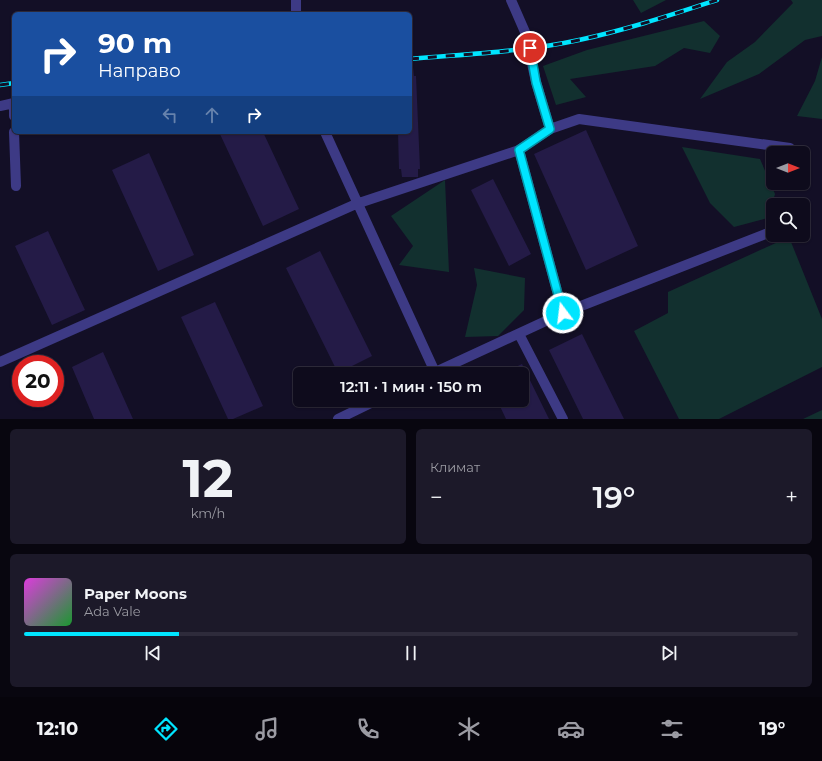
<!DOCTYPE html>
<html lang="ru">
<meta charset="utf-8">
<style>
body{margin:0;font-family:Montserrat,sans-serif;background:#1c1929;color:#f1f3f6;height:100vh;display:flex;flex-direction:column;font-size:15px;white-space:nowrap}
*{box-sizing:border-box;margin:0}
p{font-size:13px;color:#9b9ba3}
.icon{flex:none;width:22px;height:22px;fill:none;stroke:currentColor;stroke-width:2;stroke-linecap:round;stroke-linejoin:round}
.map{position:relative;height:419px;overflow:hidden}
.details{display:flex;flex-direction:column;gap:10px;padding:10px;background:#08060f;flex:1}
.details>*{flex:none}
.guide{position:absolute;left:12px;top:12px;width:400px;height:122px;border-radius:6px;box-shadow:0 1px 3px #0004,0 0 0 1px #2e2b3b;background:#1a4fa0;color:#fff;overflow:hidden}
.needle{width:26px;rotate:90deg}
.buttons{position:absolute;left:766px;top:146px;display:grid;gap:8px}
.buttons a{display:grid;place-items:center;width:44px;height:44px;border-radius:6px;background:#0e0b1c;box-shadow:0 1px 3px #0004,0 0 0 1px #2e2b3b;font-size:20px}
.speed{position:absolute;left:12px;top:355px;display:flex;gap:8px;font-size:20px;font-weight:700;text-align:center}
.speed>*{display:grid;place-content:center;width:52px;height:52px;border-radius:50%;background:#0e0b1c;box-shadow:0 1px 3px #0004,0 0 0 1px #2e2b3b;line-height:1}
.speed .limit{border:6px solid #d22;background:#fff;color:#111}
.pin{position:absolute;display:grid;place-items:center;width:34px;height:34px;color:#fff;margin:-17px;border:2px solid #fff;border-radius:50%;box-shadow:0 1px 4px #0007}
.me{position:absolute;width:44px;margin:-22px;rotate:345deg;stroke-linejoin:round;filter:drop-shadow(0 0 3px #0008)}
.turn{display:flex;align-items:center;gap:14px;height:84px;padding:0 20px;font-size:18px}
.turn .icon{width:52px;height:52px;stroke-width:2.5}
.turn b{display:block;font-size:28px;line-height:34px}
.lanes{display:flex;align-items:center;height:38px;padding:0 20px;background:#0003;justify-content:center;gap:20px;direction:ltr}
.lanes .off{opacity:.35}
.big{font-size:30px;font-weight:600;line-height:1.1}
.details .tile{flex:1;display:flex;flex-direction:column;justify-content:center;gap:6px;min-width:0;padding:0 14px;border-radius:6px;background:#1c1929}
.details .dial{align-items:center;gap:0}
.dial b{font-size:52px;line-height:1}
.song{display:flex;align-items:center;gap:12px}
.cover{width:48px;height:48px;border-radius:6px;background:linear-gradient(135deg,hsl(300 70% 55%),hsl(130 70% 35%))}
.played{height:4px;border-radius:2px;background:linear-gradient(90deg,#00e5ff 20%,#2e2b3b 20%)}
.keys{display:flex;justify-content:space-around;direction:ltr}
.heat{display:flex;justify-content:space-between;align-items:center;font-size:22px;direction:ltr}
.details .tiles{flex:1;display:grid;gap:10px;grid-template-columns:1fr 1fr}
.tile:last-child{grid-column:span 2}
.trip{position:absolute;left:293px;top:367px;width:236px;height:40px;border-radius:6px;background:#0e0b1c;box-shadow:0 1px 3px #0004,0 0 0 1px #2e2b3b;font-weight:600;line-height:40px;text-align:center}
.menu{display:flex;height:64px;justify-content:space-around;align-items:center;background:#06040b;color:#9b9ba3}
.menu .icon{width:28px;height:28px}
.menu .active{color:#00e5ff}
.menu b{font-size:18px;color:#f1f3f6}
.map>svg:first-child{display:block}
</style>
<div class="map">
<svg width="822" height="419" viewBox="0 0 822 419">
<rect width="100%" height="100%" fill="#130f26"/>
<path fill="#12302f" d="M633 0H666L641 13Z
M791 0H822V36L805 40 759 74 700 99 727 62 755 42 793 3Z
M704 21 720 36 710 53 684 48 655 66 570 79 586 97 556 105 543 66 587 50Z
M822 57V119L797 116 815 81Z
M682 147 760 159 775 194 768 218 734 227 710 203Z
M445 180 449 272 399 265 413 246 391 216Z
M789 237 822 319V367L719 419H679L634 331 668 313V292Z
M474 268 525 278 524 310 498 336 465 337 477 285Z
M822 410V419H803Z"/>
<path fill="#241b47" d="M413 67 414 76H416L420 169H418V177H402L401 169H399L398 132H410V68Z
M586 130 638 246 586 270 534 154Z
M219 132H263L299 209 263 226Z
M149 153 194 255 158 271 112 170Z
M493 179 531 254 509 266 471 190Z
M48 231 85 310 52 325 15 246Z
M320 251 372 356 338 373 286 268Z
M215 302 263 406 233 419H228L181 317Z
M582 334 624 419H583L549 350Z
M103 352 133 419H94L72 367Z
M522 364 549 419H506L497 400H522V374H501Z"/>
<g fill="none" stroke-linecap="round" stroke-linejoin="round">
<path stroke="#3d3a85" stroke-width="10" d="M296 0V14
M0 106 14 103V116
M550 129 579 119 790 148
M14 132 16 186
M325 132 435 372
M519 150 563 313
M519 334 563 419
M0 362 356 204 519 150 550 129 536 82 525 32 511 0
M431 374 563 313 773 231
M338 419 377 400"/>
<g stroke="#00e5ff" stroke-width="4.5">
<path id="rail" d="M410 59C466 54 524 52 579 40 626 30 671 15 717 0
M0 85 14 83"/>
</g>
<use href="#rail" stroke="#130f26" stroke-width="3" stroke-dasharray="9" stroke-linecap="butt"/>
</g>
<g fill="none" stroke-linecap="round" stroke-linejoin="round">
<g stroke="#0095a6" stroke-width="10">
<path id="route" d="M530 48 536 82 550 129 519 150 563 313"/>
</g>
<use href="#route" stroke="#00e5ff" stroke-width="7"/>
</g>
</svg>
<div class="buttons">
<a><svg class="needle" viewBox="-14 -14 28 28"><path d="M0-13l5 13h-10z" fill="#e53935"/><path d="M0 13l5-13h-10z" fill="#9b9ba3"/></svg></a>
<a><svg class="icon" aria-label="search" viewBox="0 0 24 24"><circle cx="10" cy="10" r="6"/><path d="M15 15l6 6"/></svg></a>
</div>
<div class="speed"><div class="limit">20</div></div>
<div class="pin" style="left:530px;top:48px;background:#d93025"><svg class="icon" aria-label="arrive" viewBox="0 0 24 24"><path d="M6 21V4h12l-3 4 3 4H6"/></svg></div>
<svg class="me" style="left:563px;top:313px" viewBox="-20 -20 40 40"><circle r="17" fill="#00e5ff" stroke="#fff" stroke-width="3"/><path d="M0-11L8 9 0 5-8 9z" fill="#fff"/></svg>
<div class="trip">12:11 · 1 мин · 150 m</div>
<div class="guide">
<div class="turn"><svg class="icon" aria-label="right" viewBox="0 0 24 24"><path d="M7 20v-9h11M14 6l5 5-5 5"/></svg><div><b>90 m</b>Направо</div></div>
<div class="lanes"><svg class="icon off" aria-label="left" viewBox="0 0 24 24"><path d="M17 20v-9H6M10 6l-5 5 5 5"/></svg><svg class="icon off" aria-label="ahead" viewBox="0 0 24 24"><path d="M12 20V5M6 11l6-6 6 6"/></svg><svg class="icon" aria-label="right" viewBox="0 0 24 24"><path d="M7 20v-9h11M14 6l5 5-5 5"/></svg></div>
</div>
</div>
<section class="details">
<div class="tiles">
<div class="tile dial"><b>12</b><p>km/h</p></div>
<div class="tile"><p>Климат</p>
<div class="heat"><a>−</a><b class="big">19°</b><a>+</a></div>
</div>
<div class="tile">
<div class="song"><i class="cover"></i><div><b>Paper Moons</b><p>Ada Vale</p></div></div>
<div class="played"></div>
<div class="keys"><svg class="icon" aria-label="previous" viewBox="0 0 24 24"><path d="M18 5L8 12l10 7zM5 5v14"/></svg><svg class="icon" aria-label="pause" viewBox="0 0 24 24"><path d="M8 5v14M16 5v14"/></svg><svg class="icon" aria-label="next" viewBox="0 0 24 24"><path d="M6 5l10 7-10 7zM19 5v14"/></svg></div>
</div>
</div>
</section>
<nav class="menu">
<b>12:10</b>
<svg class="icon active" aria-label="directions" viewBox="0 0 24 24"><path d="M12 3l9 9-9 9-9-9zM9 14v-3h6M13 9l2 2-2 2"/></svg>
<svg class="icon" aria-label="music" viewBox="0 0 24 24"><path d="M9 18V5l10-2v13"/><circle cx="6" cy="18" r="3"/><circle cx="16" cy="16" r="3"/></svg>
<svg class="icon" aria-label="phone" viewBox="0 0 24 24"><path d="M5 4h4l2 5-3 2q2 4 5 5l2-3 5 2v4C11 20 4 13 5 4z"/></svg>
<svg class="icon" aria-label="climate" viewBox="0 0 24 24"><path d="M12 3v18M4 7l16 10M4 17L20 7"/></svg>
<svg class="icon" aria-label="car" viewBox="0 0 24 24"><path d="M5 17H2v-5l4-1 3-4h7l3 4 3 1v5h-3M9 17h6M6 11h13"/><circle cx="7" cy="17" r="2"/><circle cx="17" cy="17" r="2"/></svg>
<svg class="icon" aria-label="filters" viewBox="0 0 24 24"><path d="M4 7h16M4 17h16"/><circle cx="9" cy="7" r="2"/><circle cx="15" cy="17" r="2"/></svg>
<b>19°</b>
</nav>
